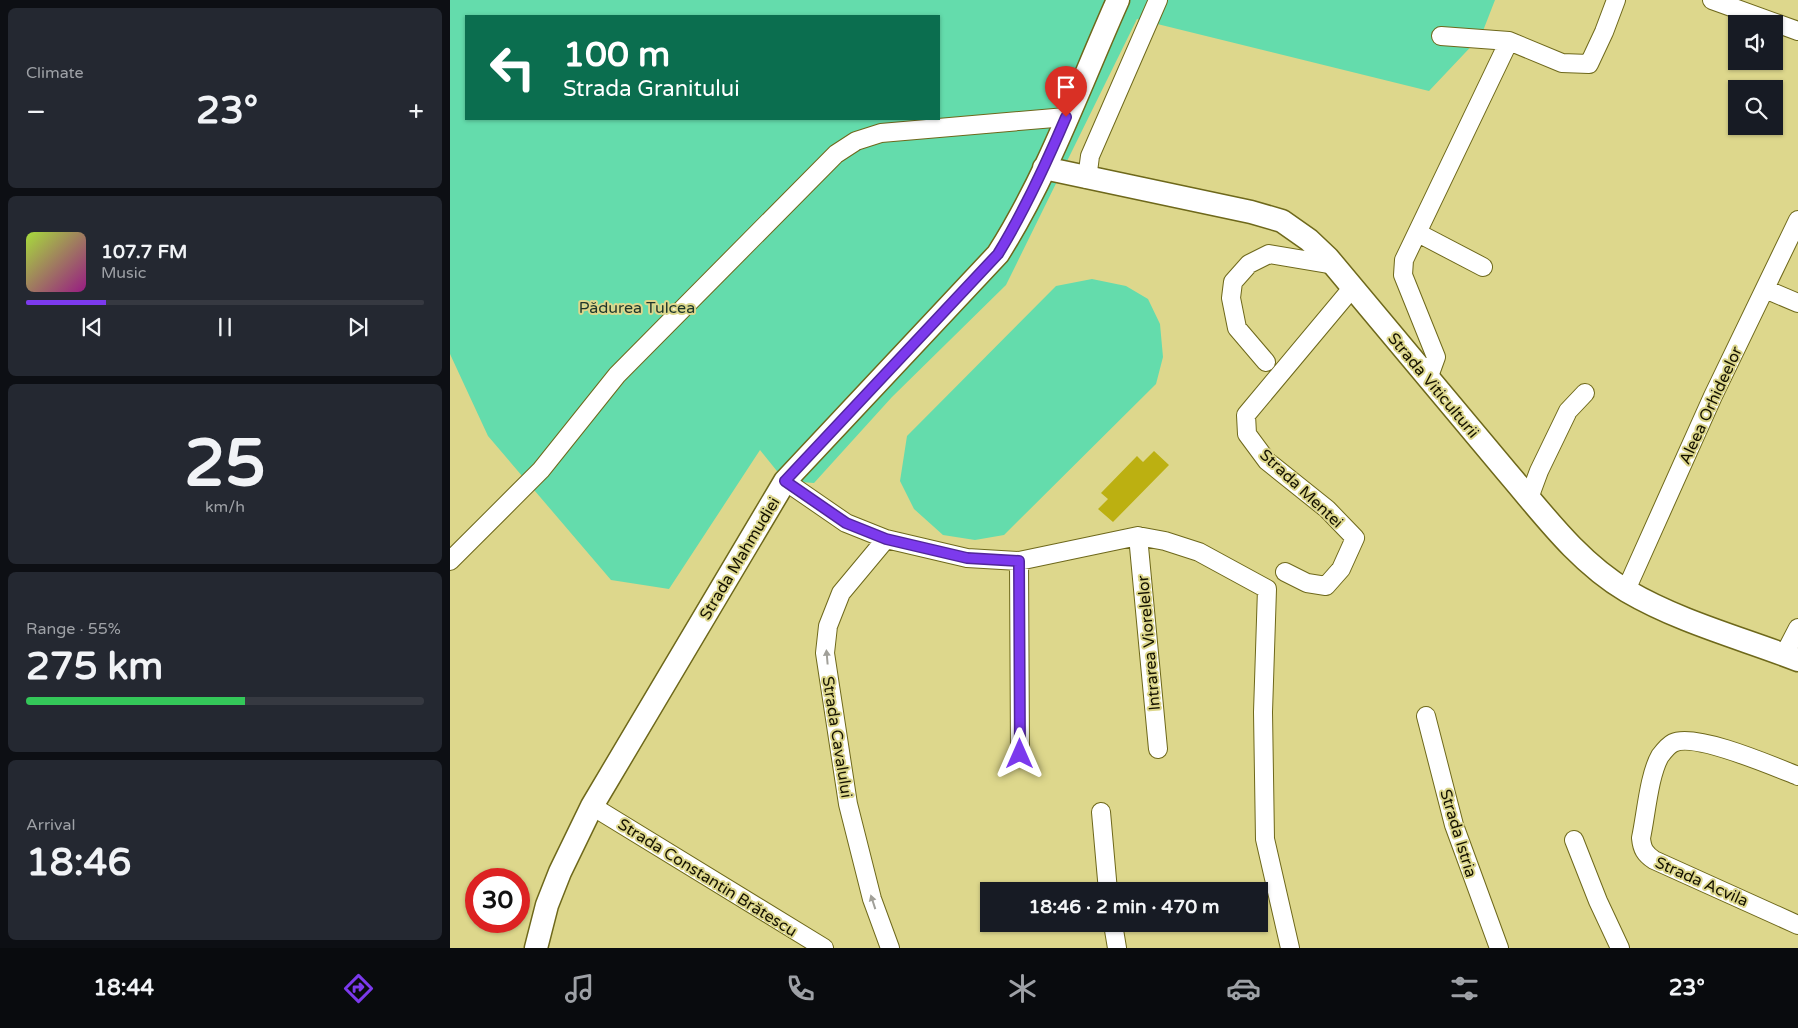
<!DOCTYPE html>
<meta charset="utf-8">
<style>
body{margin:0;font-family:"Varela Round",sans-serif;background:#242831;color:#f1f3f6;height:100vh;display:flex;flex-direction:column;font-size:19px;white-space:nowrap}
*{box-sizing:border-box;margin:0}
p{font-size:16px;color:#9ea1a6}
.icon{flex:none;width:28px;height:28px;fill:none;stroke:currentColor;stroke-width:2;stroke-linecap:round;stroke-linejoin:round}
.map{position:relative;flex:1;overflow:hidden}
.side{display:flex;flex-direction:column;gap:8px;padding:8px;background:#0d0f14;width:450px}
.side>*{flex:none}
.banner{position:absolute;left:15px;top:15px;width:475px;height:105px;border-radius:0px;box-shadow:0 1px 4px #0004;background:#0b6e4f;color:#fff;overflow:hidden}
.buttons{position:absolute;left:1278px;top:15px;display:grid;gap:10px}
.buttons a{display:grid;place-items:center;width:55px;height:55px;border-radius:0px;background:#171b24;box-shadow:0 1px 4px #0004;font-size:25px}
.speed{position:absolute;left:15px;top:868px;display:flex;gap:10px;font-size:25px;font-weight:700;text-align:center}
.speed>*{display:grid;place-content:center;width:65px;height:65px;border-radius:50%;background:#171b24;box-shadow:0 1px 4px #0004;line-height:1}
.speed .limit{border:8px solid #d22;background:#fff;color:#111}
.pin{position:absolute;display:grid;place-items:center;width:42px;height:42px;color:#fff;margin:-51px -21px;border-radius:50% 50% 50% 0;rotate:-45deg;box-shadow:0 0 5px #0007}
.pin .icon{rotate:45deg}
.me{position:absolute;width:55px;margin:-28px;rotate:0deg;stroke-linejoin:round;filter:drop-shadow(0 0 4px #0008)}
.turn{display:flex;align-items:center;gap:18px;height:105px;padding:0 15px;font-size:22px}
.turn .icon{width:65px;height:65px;stroke-width:2.5}
.turn b{display:block;font-size:35px;line-height:42px}
.big{font-size:38px;font-weight:800;line-height:1.1}
.side .card{flex:1;display:flex;flex-direction:column;justify-content:center;gap:8px;min-width:0;padding:0 18px;border-radius:8px;background:#242831}
.side .dial{align-items:center;gap:0}
.dial b{font-size:65px;line-height:1}
.song{display:flex;align-items:center;gap:15px}
.cover{width:60px;height:60px;border-radius:8px;background:linear-gradient(135deg,hsl(80 70% 55%),hsl(310 70% 35%))}
.played{height:5px;border-radius:2px;background:linear-gradient(90deg,#7c3aed 20%,#363941 20%)}
.keys{display:flex;justify-content:space-around;direction:ltr}
.heat{display:flex;justify-content:space-between;align-items:center;font-size:28px;direction:ltr}
.charge{height:8px;border-radius:4px;background:linear-gradient(90deg,#34c759 55%,#363941 0)}
.trip{position:absolute;left:530px;top:882px;width:288px;height:50px;border-radius:0px;background:#171b24;box-shadow:0 1px 4px #0004;font-weight:800;line-height:50px;text-align:center}
.tabs{display:flex;height:80px;justify-content:space-around;align-items:center;background:#090b0e;color:#9ea1a6}
.tabs .icon{width:35px;height:35px}
.tabs .selected{color:#7c3aed}
.tabs b{font-size:22px;color:#f1f3f6}
main{display:flex;flex:1;min-height:0}
.map>svg:first-child{display:block}
</style>
<main>
<section class="side">
<div class="card"><p>Climate</p>
<div class="heat"><a>−</a><b class="big">23°</b><a>+</a></div>
</div>
<div class="card">
<div class="song"><i class="cover"></i><div><b>107.7 FM</b><p>Music</p></div></div>
<div class="played"></div>
<div class="keys"><svg class="icon" aria-label="previous" viewBox="0 0 24 24"><path d="M18 5L8 12l10 7zM5 5v14"/></svg><svg class="icon" aria-label="pause" viewBox="0 0 24 24"><path d="M8 5v14M16 5v14"/></svg><svg class="icon" aria-label="next" viewBox="0 0 24 24"><path d="M6 5l10 7-10 7zM19 5v14"/></svg></div>
</div>
<div class="card dial"><b>25</b><p>km/h</p></div>
<div class="card"><p>Range · 55%</p><b class="big">275 km</b><div class="charge"></div></div>
<div class="card"><p>Arrival</p><b class="big">18:46</b></div>
</section>
<div class="map">
<svg width="1348" height="948" viewBox="0 0 1348 948">
<rect width="100%" height="100%" fill="#ddd78c"/>
<path fill="#64dcac" fill-rule="evenodd" d="M0 0H1045L1031 36 979 91 687 19 556 285 442 397 364 483 335 481 310 450 219 589 161 580 38 436 0 354ZM16 16H489V119H16Z
M642 279 676 286 698 299 710 324 713 357 706 384 554 535 525 540 493 535 464 509 450 481 457 436 606 286Z"/>
<path fill="#bcb011" d="M704 451 719 465 663 522 648 509 658 499 651 493 687 456 693 462Z"/>
<g fill="none" stroke-linecap="round" stroke-linejoin="round">
<g stroke="#6e681b" stroke-width="20">
<path id="minor" d="M1262 0 1348 31
M991 36 1059 41 1112 63 1139 64 1154 32 1166 0
M637 179 640 156 708 0
M968 233 1033 267
M1315 289 1348 303
M816 362 787 328 781 298 783 282 799 264 819 254 884 265
M978 379 986 357 953 275 954 260 1059 41
M335 481 396 523 436 539 517 558 569 561 688 536 715 541 749 552 817 589 813 712 815 839 840 948
M1079 498 1089 471 1118 411 1135 393
M688 536 708 749
M436 539 391 593 378 626 375 653 398 804 422 899 440 948
M0 561 91 470 167 375 386 154 406 141 431 133 616 117
M569 561 570 754
M835 572 857 583 876 586 891 569 905 538 877 509 817 461 797 434 796 415 903 287
M1176 590 1263 396 1348 220
M1334 655 1348 628
M976 716 1004 825 1049 948
M1348 776C1325 767 1245 732 1223 743 1219 745 1213 752 1210 756 1199 775 1196 815 1191 838 1192 849 1195 854 1204 860L1348 925
M142 806 374 948
M651 812 658 891
M1124 840 1148 901 1170 948
M663 924 667 948"/>
</g>
<g stroke="#6e681b" stroke-width="25">
<path id="major" d="M594 168 801 212 832 221 859 240 878 258C938 329 997 401 1057 472 1093 514 1128 562 1177 591 1230 622 1291 638 1348 660
M86 948 97 905 110 872 142 806 335 481 548 254C598 175 630 85 668 0"/>
</g>
<use href="#minor" stroke="#fff" stroke-width="18"/>
<use href="#major" stroke="#fff" stroke-width="22"/>
</g>
<defs><path id="oneway-solid" d="M-6-.8H1V-3.2L6.5 0L1 3.2V.8H-6Z" transform="scale(1.25)"/></defs>
<g fill="#a1a099">
<use href="#oneway-solid" transform="translate(377 657) rotate(-95)"/>
<use href="#oneway-solid" transform="translate(423 902) rotate(-108)"/>
</g>
<g fill="none" stroke-linecap="round" stroke-linejoin="round">
<g stroke="#51269a" stroke-width="12">
<path id="route" d="M570 754 569 561 517 558 436 539 396 523 335 481 548 254C575 210 596 164 616 117"/>
</g>
<use href="#route" stroke="#7c3aed" stroke-width="9"/>
</g>
<g text-anchor="middle" stroke-width="4" stroke-linejoin="round" paint-order="stroke">
<g font-size="16" fill="#1d362b" stroke="#ddd78c">
<text x="187" y="313">Pădurea Tulcea</text>
</g>
<g font-size="16" fill="#151200" stroke="#ddd78c">
<text transform="translate(984 385) rotate(50)" y="6">Strada Viticulturii</text>
<text transform="translate(1260 405) rotate(-65)" y="6">Aleea Orhideelor</text>
<text transform="translate(852 488) rotate(43)" y="6">Strada Mentei</text>
<text transform="translate(289 558) rotate(-59)" y="6">Strada Mahmudiei</text>
<text transform="translate(698 643) rotate(-95)" y="6">Intrarea Viorelelor</text>
<text transform="translate(388 737) rotate(81)" y="6">Strada Cavalului</text>
<text transform="translate(1009 833) rotate(73)" y="6">Strada Istria</text>
<text transform="translate(258 877) rotate(32)" y="6">Strada Constantin Brătescu</text>
<text transform="translate(1252 881) rotate(24)" y="6">Strada Acvila</text>
</g>
</g>
</svg>
<div class="buttons">
<a><svg class="icon" aria-label="sound" viewBox="0 0 24 24"><path d="M4 9h4l5-4v14l-5-4H4zM17 9q2 3 0 6"/></svg></a>
<a><svg class="icon" aria-label="search" viewBox="0 0 24 24"><circle cx="10" cy="10" r="6"/><path d="M15 15l6 6"/></svg></a>
</div>
<div class="speed"><div class="limit">30</div></div>
<div class="pin" style="left:616px;top:117px;background:#d93025"><svg class="icon" aria-label="arrive" viewBox="0 0 24 24"><path d="M6 21V4h12l-3 4 3 4H6"/></svg></div>
<svg class="me" style="left:570px;top:754px" viewBox="-20 -20 40 40"><path d="M0-17L14 15 0 8-14 15z" fill="#7c3aed" stroke="#fff" stroke-width="4"/></svg>
<div class="trip">18:46 · 2 min · 470 m</div>
<div class="banner">
<div class="turn"><svg class="icon" aria-label="left" viewBox="0 0 24 24"><path d="M17 20v-9H6M10 6l-5 5 5 5"/></svg><div><b>100 m</b>Strada Granitului</div></div>
</div>
</div>
</main>
<nav class="tabs">
<b>18:44</b>
<svg class="icon selected" aria-label="directions" viewBox="0 0 24 24"><path d="M12 3l9 9-9 9-9-9zM9 14v-3h6M13 9l2 2-2 2"/></svg>
<svg class="icon" aria-label="music" viewBox="0 0 24 24"><path d="M9 18V5l10-2v13"/><circle cx="6" cy="18" r="3"/><circle cx="16" cy="16" r="3"/></svg>
<svg class="icon" aria-label="phone" viewBox="0 0 24 24"><path d="M5 4h4l2 5-3 2q2 4 5 5l2-3 5 2v4C11 20 4 13 5 4z"/></svg>
<svg class="icon" aria-label="climate" viewBox="0 0 24 24"><path d="M12 3v18M4 7l16 10M4 17L20 7"/></svg>
<svg class="icon" aria-label="car" viewBox="0 0 24 24"><path d="M5 17H2v-5l4-1 3-4h7l3 4 3 1v5h-3M9 17h6M6 11h13"/><circle cx="7" cy="17" r="2"/><circle cx="17" cy="17" r="2"/></svg>
<svg class="icon" aria-label="filters" viewBox="0 0 24 24"><path d="M4 7h16M4 17h16"/><circle cx="9" cy="7" r="2"/><circle cx="15" cy="17" r="2"/></svg>
<b>23°</b>
</nav>
